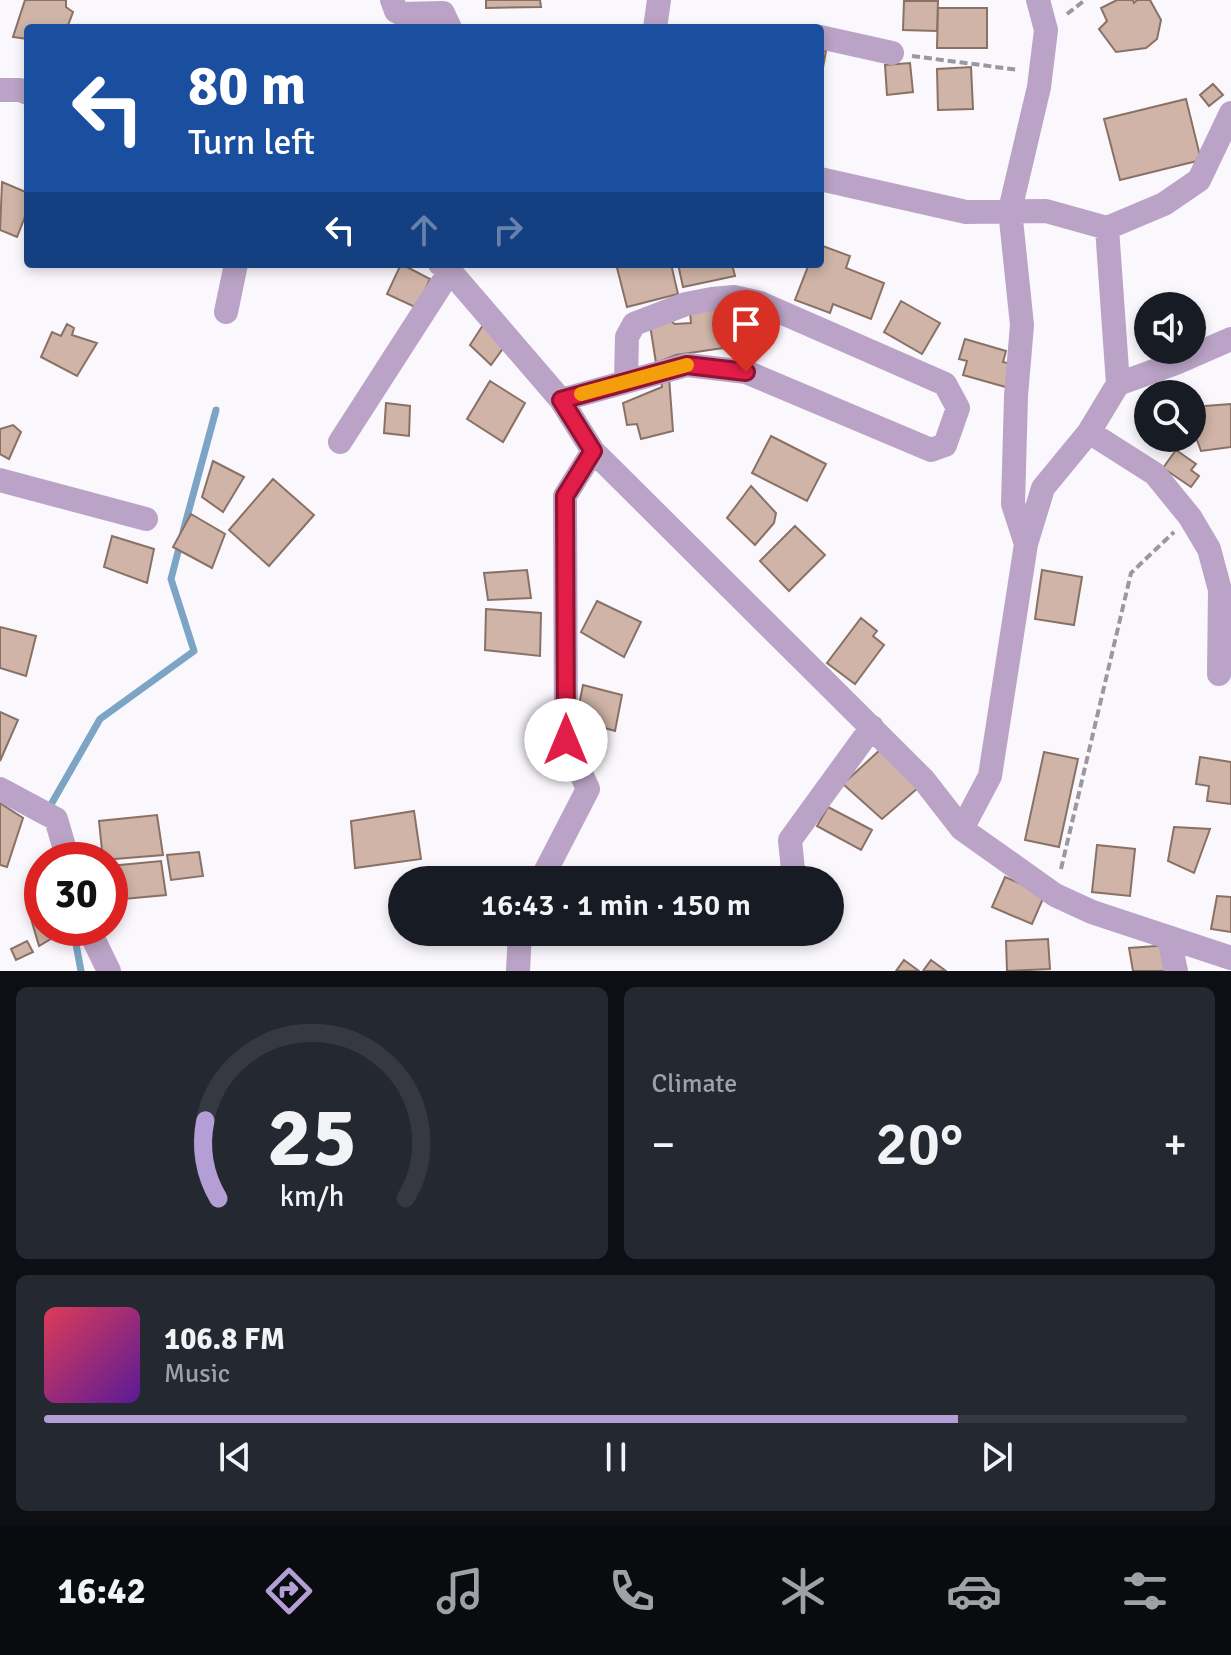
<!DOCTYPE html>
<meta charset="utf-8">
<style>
body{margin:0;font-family:Signika,sans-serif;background:#242831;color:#f1f3f6;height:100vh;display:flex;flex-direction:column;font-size:30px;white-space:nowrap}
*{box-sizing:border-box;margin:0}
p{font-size:26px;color:#9ea1a6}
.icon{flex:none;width:44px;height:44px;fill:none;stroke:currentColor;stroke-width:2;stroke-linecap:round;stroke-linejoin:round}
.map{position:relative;height:971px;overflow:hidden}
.sheet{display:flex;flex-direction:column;gap:16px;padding:16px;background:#0d0f14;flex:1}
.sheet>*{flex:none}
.hud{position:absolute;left:24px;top:24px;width:800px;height:244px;border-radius:8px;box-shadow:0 4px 12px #0003;background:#1a4fa0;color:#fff;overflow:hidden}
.fabs{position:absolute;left:1134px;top:292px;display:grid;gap:16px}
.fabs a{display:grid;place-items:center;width:72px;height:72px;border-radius:50%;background:#171b24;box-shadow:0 4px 12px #0003;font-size:40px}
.speed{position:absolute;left:24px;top:842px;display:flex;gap:16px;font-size:40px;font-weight:700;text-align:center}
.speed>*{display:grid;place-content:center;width:104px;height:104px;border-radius:50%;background:#171b24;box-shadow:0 4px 12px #0003;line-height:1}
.speed .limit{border:12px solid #d22;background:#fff;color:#111}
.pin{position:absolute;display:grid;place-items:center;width:68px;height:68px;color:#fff;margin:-82px -34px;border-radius:50% 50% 50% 0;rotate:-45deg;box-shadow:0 0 8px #0007}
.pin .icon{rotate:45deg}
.me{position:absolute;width:88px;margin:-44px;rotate:0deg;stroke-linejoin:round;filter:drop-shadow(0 0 6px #0008)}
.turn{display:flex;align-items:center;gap:28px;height:168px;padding:0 32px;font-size:36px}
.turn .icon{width:104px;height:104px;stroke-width:2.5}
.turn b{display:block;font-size:56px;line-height:68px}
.lanes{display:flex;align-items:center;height:76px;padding:0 32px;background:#0003;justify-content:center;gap:40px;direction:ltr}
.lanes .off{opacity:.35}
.big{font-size:60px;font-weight:600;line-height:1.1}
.sheet .widget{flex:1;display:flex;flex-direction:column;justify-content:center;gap:12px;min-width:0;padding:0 28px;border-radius:12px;background:#242831}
.sheet .dial{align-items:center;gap:0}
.dial svg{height:208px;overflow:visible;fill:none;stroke:#363941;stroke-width:7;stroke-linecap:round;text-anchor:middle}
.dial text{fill:#f1f3f6;stroke:none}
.song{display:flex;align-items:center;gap:24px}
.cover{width:96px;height:96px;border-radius:12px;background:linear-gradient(135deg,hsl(350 70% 55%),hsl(270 70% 35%))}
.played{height:8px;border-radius:4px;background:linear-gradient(90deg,#b49ed6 80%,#363941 80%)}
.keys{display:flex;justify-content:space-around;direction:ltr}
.heat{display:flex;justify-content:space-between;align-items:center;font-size:44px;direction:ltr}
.sheet .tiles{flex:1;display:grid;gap:16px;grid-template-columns:1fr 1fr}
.widget:last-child{grid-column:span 2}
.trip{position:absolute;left:388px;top:866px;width:456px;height:80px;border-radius:40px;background:#171b24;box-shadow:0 4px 12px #0003;font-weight:600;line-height:80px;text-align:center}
.dock{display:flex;height:128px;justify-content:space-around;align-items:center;background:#090b0e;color:#9ea1a6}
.dock .icon{width:56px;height:56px}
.dock .selected{color:#b49ed6}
.dock b{font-size:36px;color:#f1f3f6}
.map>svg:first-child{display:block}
</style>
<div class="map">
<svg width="1231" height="971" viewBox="0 0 1231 971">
<rect width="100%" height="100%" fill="#faf7fd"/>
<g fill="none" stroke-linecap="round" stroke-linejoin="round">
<path stroke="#7ca4c5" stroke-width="7" d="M183 532 216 410
M49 808 100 719 194 651 171 579 180 544
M73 928 81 971"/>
</g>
<path fill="#cfb4a7" stroke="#8a7165" stroke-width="2" d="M25 0H66V7L73 12 67 28H28V39L13 37Z
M486 0H540L541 7 486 8Z
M1117 0H1133L1134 3 1137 0H1150L1161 20 1157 39 1146 48 1116 52 1099 29 1107 21 1101 8Z
M904 1H938L937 31 903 30Z
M938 8H987V48H937Z
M820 50 826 51 820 84Z
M910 63 913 92 887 95 885 65Z
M971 67 973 109 938 110 937 69Z
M1213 84 1223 95 1209 106 1200 95Z
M1186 99 1201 160 1120 180 1104 119Z
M2 182 28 193V209L17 237 0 230Z
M820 245 850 256 846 268 884 283 871 319 833 304 830 313 795 300 809 264H820Z
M401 264 430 279 417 308 387 294Z
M616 264H671L678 294 627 307Z
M678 264H732L735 276 683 287Z
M901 301 940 323 922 354 884 332Z
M729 304 775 317 756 352 723 348 676 355 656 363 650 325 669 320 675 324 691 323 690 312 716 307 719 329 725 330 731 324 722 320Z
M67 324 74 328 72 335 97 343 77 376 41 357 52 332 61 336Z
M483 325 504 347 491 365 470 345Z
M965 339 1006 351 1003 362 1016 365 1009 388 963 375 967 361 959 359Z
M669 377 673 431 641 439 637 424 627 425 623 403 662 387 661 379Z
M490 381 525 403 503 442 467 419Z
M386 403 410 406 409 436 384 433Z
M1231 404V447L1201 451 1192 426V407Z
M13 425 21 432 9 459 0 454V429Z
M771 436 826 464 807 501 752 473Z
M1176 450 1196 464 1191 470 1199 476 1191 487 1163 468Z
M213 461 244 477 223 512 202 497Z
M273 479 314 515 269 566 229 530Z
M751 486 776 513 774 523 755 545 727 518Z
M191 514 225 534 212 568 173 547Z
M795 526 825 555 789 591 760 561Z
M112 536 154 549 147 583 104 567Z
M527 570 531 598 488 600 484 573Z
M1042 570 1082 577 1074 625 1035 619Z
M597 601 641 622 624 657 581 632Z
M486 609 541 613 540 656 485 650Z
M861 618 877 631 873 636 884 645 855 684 827 663Z
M0 627 36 636 26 676 0 668Z
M583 685 622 695 615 731 576 720Z
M0 712 18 720 0 761Z
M882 748 918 788 882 819 843 784Z
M1044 752 1078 759 1059 847 1025 840Z
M1200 757 1231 762V804L1207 801 1209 786 1196 784Z
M0 803 23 818 7 867 0 865Z
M828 807 872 830 861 850 817 826Z
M414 811 421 859 355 868 351 821Z
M157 815 163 855 103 860 99 821Z
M1174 827 1210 829 1194 873 1168 861Z
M1097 845 1135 849 1130 896 1092 892Z
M199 852 203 876 171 880 167 855Z
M161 861 166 895 113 900 110 866Z
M1005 877 1045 894 1032 924 992 907Z
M1217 896 1231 897V932L1211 929Z
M42 899V928H57L59 934 39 946 27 905Z
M1048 939 1050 969 1007 971 1006 941Z
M27 941 33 952 16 960 11 949Z
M1170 945 1173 971H1133L1129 948Z
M904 960 919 971H896Z
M931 960 946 971H923Z"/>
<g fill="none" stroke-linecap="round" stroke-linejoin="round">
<path stroke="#9a979e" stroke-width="4" stroke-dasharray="8 4" stroke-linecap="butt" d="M1067 14 1085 0
M912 56 1019 70
M1061 869 1131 573 1174 532"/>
<path stroke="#baa3c6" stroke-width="24" d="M392 0 396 11 402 14 443 13 450 28
M655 28 659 0
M820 37 892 53
M0 90H20L28 93
M820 179 966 212 1046 211 1107 228 1164 204 1199 180 1231 113
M440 264 450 271 561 400 593 451 923 779 962 829 1055 895 1092 912 1231 958
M226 312 236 264
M1118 384 1176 363 1231 339
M561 400 687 365 746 372 931 450 945 445 958 408 945 384 760 303 734 297 712 299 686 304 634 324 627 337 626 381
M1089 432 1155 474 1190 517 1209 549 1220 590 1219 674
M340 442 450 271
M0 480 146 519
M1026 544 1013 504 1016 396 1022 325 1010 210 1039 87 1046 30 1038 0
M0 789 56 819 68 860
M962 829 990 776 1026 544 1043 488 1089 432 1118 384 1107 228
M541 880 588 789 566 740 565 496 593 451
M794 880 790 840 872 727
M88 928 109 971
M1169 939 1176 971
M518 971 520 932"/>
</g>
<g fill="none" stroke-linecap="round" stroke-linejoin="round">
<g stroke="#92132f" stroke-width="20">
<path id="route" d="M566 740 565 496 593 451 561 400 687 365 746 372"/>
</g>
<use href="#route" stroke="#e11d48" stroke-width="14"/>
<path stroke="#f59e0b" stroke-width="14" d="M581 394 687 365"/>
</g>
</svg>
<div class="fabs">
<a><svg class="icon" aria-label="sound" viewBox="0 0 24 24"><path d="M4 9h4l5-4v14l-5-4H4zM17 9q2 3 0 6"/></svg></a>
<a><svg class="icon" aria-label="search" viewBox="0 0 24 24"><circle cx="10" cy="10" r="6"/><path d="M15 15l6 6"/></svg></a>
</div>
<div class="speed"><div class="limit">30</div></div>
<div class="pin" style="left:746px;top:372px;background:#d93025"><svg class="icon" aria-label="arrive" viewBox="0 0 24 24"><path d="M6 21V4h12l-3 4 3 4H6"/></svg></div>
<svg class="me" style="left:566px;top:740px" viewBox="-20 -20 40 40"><circle r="19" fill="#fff"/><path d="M0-13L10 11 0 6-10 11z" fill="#e11d48"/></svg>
<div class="trip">16:43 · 1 min · 150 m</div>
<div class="hud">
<div class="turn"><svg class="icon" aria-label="left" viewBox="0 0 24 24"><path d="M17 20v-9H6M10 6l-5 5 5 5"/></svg><div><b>80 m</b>Turn left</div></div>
<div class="lanes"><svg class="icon" aria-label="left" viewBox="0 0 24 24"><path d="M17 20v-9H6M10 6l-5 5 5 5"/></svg><svg class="icon off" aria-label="ahead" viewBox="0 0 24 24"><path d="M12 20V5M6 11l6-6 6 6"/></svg><svg class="icon off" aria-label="right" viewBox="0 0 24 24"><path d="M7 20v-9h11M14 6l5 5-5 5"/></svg></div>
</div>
</div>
<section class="sheet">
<div class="tiles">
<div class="widget dial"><svg viewBox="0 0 100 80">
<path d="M14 69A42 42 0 1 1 86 69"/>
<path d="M14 69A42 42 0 0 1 9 39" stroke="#b49ed6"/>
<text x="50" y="56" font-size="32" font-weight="700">25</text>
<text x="50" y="72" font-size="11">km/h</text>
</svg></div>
<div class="widget"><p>Climate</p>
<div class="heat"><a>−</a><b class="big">20°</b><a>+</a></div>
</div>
<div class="widget">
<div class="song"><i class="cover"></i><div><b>106.8 FM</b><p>Music</p></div></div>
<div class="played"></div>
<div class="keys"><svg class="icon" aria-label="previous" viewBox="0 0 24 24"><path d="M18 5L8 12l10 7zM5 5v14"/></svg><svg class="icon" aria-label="pause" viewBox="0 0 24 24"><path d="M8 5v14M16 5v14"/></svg><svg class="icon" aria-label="next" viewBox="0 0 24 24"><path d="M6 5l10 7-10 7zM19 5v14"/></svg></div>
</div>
</div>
</section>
<nav class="dock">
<b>16:42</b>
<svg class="icon selected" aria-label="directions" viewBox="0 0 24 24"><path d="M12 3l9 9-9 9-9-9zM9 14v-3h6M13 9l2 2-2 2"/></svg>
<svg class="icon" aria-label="music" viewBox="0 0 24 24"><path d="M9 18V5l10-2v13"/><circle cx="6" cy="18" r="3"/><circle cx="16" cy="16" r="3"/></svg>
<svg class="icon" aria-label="phone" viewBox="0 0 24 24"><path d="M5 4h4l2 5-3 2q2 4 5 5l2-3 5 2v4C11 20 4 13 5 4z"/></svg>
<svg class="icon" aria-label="climate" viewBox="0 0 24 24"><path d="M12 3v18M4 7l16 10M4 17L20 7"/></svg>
<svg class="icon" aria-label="car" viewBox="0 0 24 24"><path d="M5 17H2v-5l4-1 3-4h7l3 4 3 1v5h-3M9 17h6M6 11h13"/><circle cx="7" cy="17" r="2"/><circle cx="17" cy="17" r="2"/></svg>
<svg class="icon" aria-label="filters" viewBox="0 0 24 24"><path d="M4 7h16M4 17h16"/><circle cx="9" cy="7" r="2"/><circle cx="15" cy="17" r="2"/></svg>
</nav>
